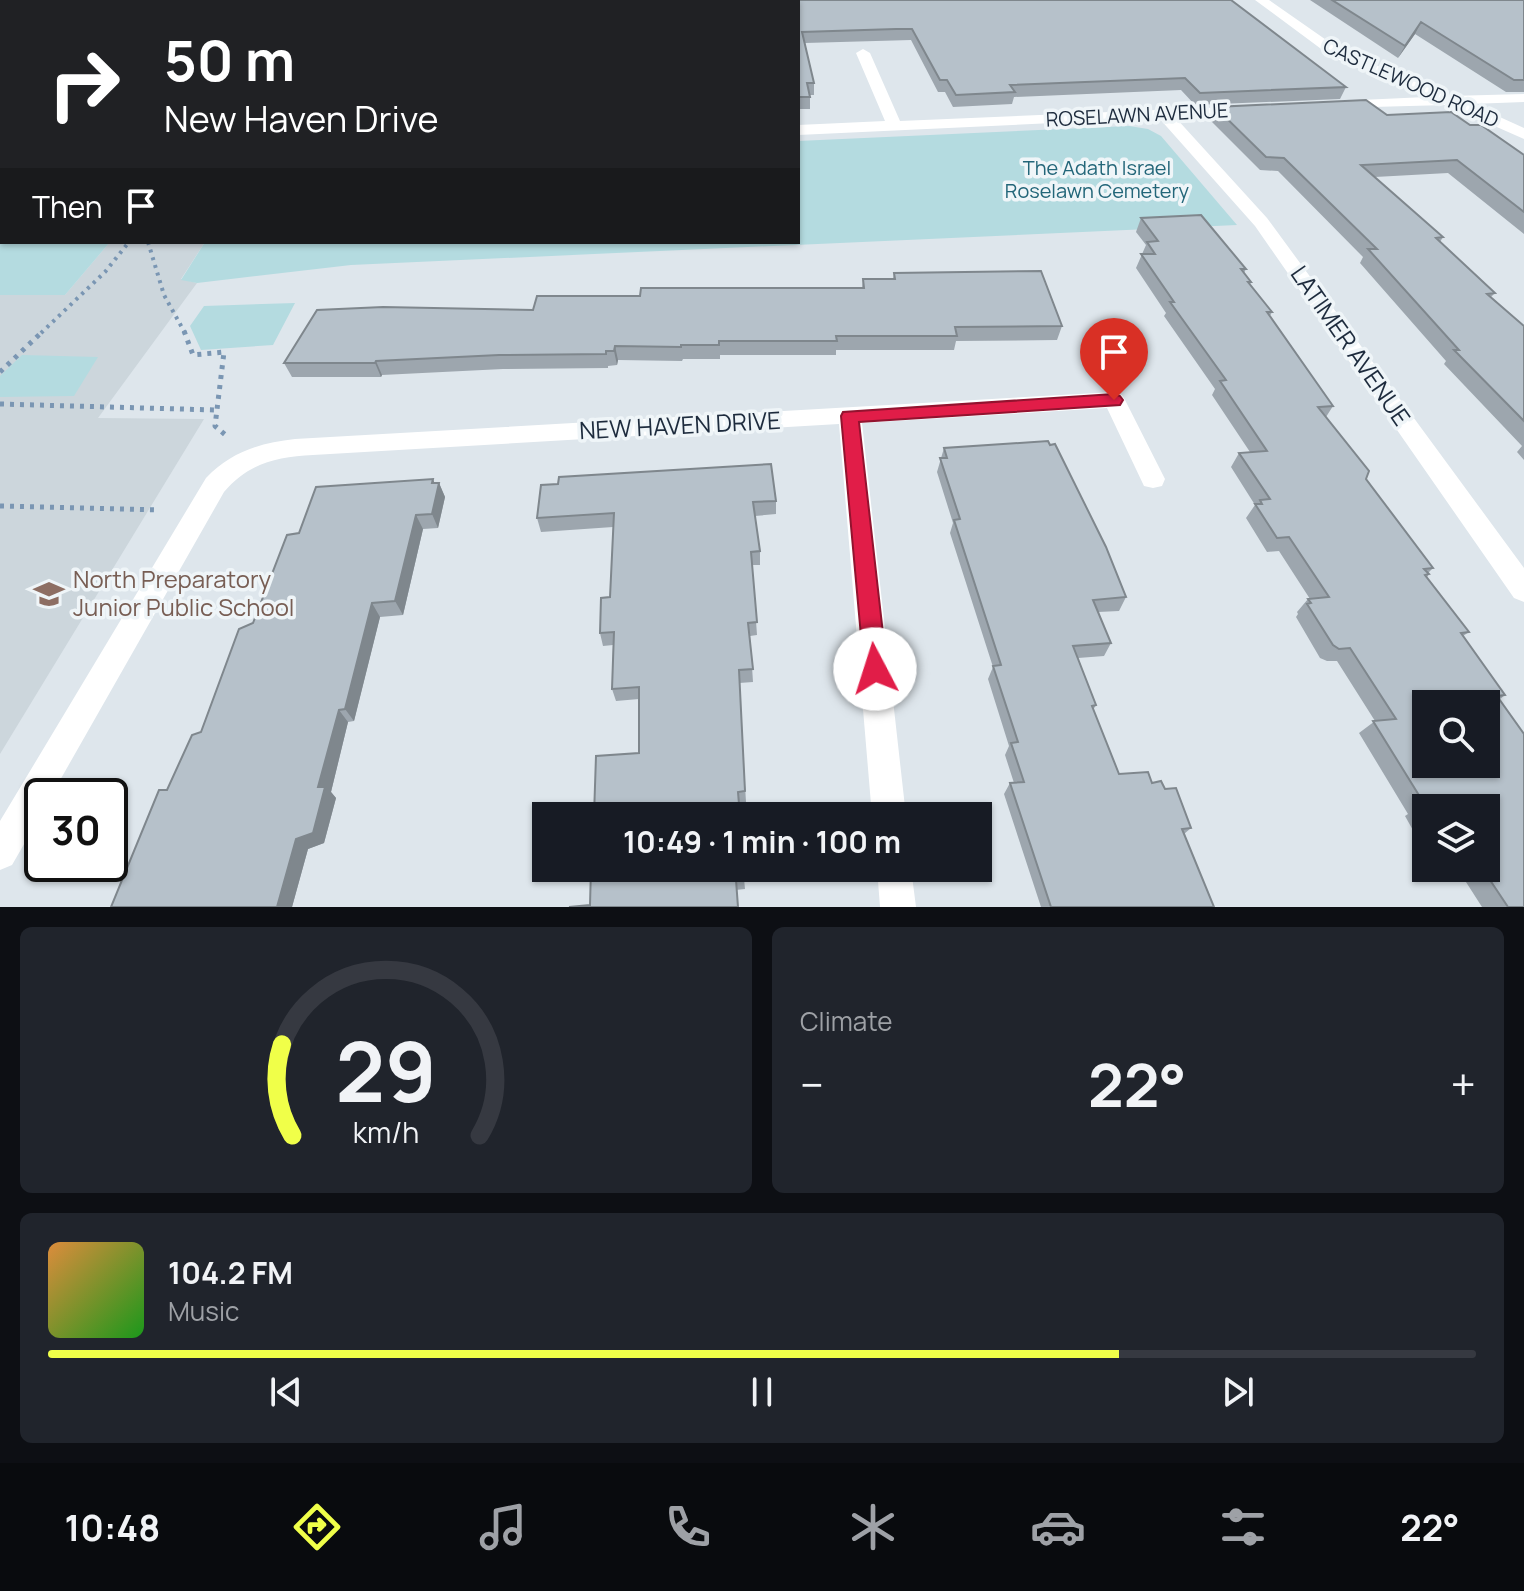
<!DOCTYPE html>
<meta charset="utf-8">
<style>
body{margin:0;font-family:Manrope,sans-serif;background:#20242c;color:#f1f3f6;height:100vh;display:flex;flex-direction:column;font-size:30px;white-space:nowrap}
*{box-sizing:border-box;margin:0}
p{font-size:26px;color:#9ea1a6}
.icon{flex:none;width:44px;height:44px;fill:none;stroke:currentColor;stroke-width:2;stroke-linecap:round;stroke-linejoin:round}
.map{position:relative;height:907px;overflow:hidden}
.panel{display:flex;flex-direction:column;gap:20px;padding:20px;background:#0d0f14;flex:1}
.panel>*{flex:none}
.guide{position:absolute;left:0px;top:0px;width:800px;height:244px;box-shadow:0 2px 6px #0004;background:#202124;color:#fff;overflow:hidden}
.tools{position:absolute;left:1412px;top:690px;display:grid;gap:16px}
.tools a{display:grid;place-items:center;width:88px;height:88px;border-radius:0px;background:#171b24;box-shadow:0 2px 6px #0004;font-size:40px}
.speed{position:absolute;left:24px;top:778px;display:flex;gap:16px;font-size:40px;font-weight:700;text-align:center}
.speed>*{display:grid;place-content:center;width:104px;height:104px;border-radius:50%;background:#171b24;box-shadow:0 2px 6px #0004;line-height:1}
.speed .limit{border:4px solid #111;border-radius:12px;background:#fff;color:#111}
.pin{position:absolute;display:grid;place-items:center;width:68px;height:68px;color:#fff;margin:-82px -34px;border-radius:50% 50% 50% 0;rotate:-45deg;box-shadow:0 0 8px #0007}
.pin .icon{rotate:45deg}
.me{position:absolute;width:88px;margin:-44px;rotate:355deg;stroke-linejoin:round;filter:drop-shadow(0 0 6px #0008)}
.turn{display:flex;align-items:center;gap:28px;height:168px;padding:0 32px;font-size:36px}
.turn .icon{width:104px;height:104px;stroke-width:2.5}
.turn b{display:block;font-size:56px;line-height:68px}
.then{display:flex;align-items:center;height:76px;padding:0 32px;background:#0003;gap:16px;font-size:30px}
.big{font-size:60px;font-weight:700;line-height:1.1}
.panel .card{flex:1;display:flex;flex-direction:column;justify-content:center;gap:12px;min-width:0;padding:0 28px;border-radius:12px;background:#20242c}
.panel .dial{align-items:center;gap:0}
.dial svg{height:208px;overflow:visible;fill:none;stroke:#363941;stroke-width:7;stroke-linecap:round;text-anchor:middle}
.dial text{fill:#f1f3f6;stroke:none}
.song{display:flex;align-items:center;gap:24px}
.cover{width:96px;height:96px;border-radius:12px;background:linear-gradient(135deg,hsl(30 70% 55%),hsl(120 70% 35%))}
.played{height:8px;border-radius:4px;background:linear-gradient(90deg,#f0ff49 75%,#363941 75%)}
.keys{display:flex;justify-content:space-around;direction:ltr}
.heat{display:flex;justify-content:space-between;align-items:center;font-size:44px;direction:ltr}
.panel .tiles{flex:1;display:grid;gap:20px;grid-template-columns:1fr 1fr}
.card:last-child{grid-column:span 2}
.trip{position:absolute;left:532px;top:802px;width:460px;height:80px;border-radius:0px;background:#171b24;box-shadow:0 2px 6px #0004;font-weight:700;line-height:80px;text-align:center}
.tabs{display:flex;height:128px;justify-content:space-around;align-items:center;background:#090b0e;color:#9ea1a6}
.tabs .icon{width:56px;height:56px}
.tabs .selected{color:#f0ff49}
.tabs b{font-size:36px;color:#f1f3f6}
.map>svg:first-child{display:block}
</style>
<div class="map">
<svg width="1524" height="907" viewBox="0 0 1524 907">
<rect width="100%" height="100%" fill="#dee6ec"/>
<path fill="#ccd6dc" d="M110 242H205L181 279 197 283 98 418 204 419 0 754V295H65Z"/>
<path fill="#b4dbe0" d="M1129 126 1148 129 1161 136 1237 225 351 265 197 283 181 280 205 242H798V141Z
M0 177 2 242H110L65 295H0Z
M295 303 273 345 201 350 190 326 204 306Z
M22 355 98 357 74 396 0 397V376Z"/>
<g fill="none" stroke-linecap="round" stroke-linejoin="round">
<path stroke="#7a96b3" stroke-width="4" stroke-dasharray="3 5" stroke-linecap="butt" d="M148 242 164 295 185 333
M41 333 105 272 129 242"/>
<path stroke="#7a96b3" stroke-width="5" stroke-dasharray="4 6" stroke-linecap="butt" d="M184 331 193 355 224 352 215 426 229 438
M0 372 43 331
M0 404 216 410
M0 506 159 510"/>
<path fill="#fff" fill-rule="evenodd" d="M1255 0H1269L1342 51 1450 96 1524 94V102L1471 104 1524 128V139L1447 105 1334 108 1332 105 1339 101 1426 97 1332 57Z
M863 49 870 53 900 121 1251 106V112L1246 113 1175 117 1267 218 1524 568V602L1514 598 1255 226 1159 118 798 135V125L885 121 856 53Z
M0 159H2V169H0Z
M1114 392 1122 395 1125 400 1165 479 1162 486 1153 488 1144 486 1107 408 862 423 906 816H872L839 424 313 455C276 457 249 463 224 492L51 796H42V813L12 865 0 870V821L206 478C231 452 259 443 295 439Z
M877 868H911L916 907H880Z"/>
</g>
<path fill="#9da6ae" d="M0 0H1231L1346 87 1340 99 1195 105 1181 90 1014 97 1012 104 953 107 945 92H938L911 40 805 43 814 83V95H810V109H798V2H2V45H0Z
M1310 0H1524V92H1506L1415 34 1398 58Z
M1215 107 1387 115 1470 125 1524 155V234L1448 173 1375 177 1443 237 1440 242 1495 293 1491 297 1524 326V460L1517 452 1522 446 1444 364 1446 361 1360 263 1363 257 1278 171 1260 170 1210 120Z
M1141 218 1246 269 1244 273 1251 282 1250 285 1272 312 1270 316 1333 406 1326 417 1366 479 1433 568 1428 573 1429 574 1427 577 1469 632 1463 636 1505 695 1500 699 1524 907H1482L1457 868H1486V808H1426V847L1423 848 1405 816 1408 814 1359 733 1375 721 1337 661H1327L1320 658 1296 617 1298 614 1297 612 1308 599H1310L1279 551 1267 552 1246 518 1255 505 1231 467 1239 453 1250 452 1212 395 1215 389 1164 316 1166 313 1136 268 1146 245 1136 232Z
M894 273 1062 326 1057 340 956 341 954 350H836V355H720V359H683L682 361 618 360 617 365 608 366V368L503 369 382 375 381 377H292L284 363 533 310 640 296 862 288 863 279H893Z
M944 448 1126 597 1119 611 1098 612 1111 643 1104 656 1078 658 1096 705 1093 710 1119 774 1152 783 1165 789 1191 828 1184 834 1214 907H1041L1004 794 1010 783H1014L1005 755 1009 746 988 679 993 667 950 533 953 523 937 472Z
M435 483H439L445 497 438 528 423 529 403 615 380 617 354 721 348 722 331 792 336 798 324 843 308 849 292 907H111L167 790 201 732 299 533Z
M776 501V514L755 516 760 551V565H752L757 635 750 636 753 682 739 683 746 802H738L639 753V699L616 701 612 689 613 645 603 646 600 633 610 597 613 527 541 532 537 518Z
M743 868 745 889 590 905Z"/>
<path fill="#7f878d" d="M1421 22 1415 34 1398 58 1405 46Z
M615 346 618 360 617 365 614 351Z
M376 361 382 375 381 377 375 363Z
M433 479 437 490 439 483 445 497 438 528 432 514Z
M416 515 423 529 403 615 395 601Z
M372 603 380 617 354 721 345 709Z
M339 710 348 722 331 792 336 798 324 843 308 849 292 907H277L296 839 318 787Z"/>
<path fill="#b6c1ca" stroke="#7f878d" stroke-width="2" fill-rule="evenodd" d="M0 0H1231L1346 87 1200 93 1185 78 1010 85 1015 92 956 95 947 80H940L912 29H896L802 32 814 83H807L810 97H798V2H2V33H0Z
M1332 0H1524V80H1514L1421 22 1405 46Z
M2 82V132L0 134V84Z
M1366 100 1387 115 1451 112 1470 125H1481L1524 155V212L1457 160 1361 165 1443 237 1436 238 1495 293 1487 294 1524 326V421L1454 350H1459L1368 249H1377L1284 158 1266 157 1215 107Z
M1201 215 1246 269H1241L1251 282H1248L1272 312H1267L1333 406 1318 407 1369 471 1366 479 1433 568 1424 569 1429 574 1425 575 1469 632 1461 633 1505 695 1497 696 1524 734V907H1508L1482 868H1486V808H1426V814L1421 805H1425L1373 721 1396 719 1350 648 1339 649 1333 645 1307 604 1311 603 1308 599 1329 597 1289 537 1277 538 1255 504H1262L1260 500 1270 499 1239 453 1267 451 1220 381 1226 380 1170 302H1174L1141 254H1155L1147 242 1158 241 1141 218ZM1426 704H1486V764H1426Z
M1041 271 1062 326 955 327 957 336H836L837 341H719V345H681V347L615 346 614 351H606V354L499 355 376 361 375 363H284L317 310 383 307 533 310 537 296H640L641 288H864L863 279H895L894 273Z
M1048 441 1050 445 1055 444 1106 547 1126 597 1093 600 1111 643 1073 646 1096 705 1092 706 1119 774 1148 772 1152 783 1161 781 1165 789 1176 788 1191 828 1182 829 1214 907H1051L1010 783 1024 782 1011 743 1018 742 993 666 1001 665 954 520 960 519 940 458H947L944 448Z
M771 464 776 501 753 502 760 551 751 552 757 622 748 623 753 669 739 670 745 791 738 792 740 816H594L596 756 639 753V687L612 689 614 632 600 633 601 598 610 597 614 513 537 518 541 485 558 484 559 477Z
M433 479 432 483H439L432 514 416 515 395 601 372 603 345 709 339 710 318 787H325L313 833 296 839 277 907H111L159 790H167L192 735 201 732 239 629 253 623 287 535 299 533 316 487Z
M591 868H743L744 880H736L738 907H569L590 905Z"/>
<path fill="#e11d48" stroke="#92132f" stroke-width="2" d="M1114 394 1120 396 1123 400 1120 405 859 422 887 669 883 676 875 679 867 676 864 669 841 416 843 412Z"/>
<defs>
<g id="school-bare" transform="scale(2.4)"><path d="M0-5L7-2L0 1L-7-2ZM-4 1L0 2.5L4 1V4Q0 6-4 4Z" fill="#8d6e63" stroke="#eff5f8" stroke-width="2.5" paint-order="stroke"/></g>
</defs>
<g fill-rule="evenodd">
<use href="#school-bare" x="49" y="594"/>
</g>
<g text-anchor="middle" stroke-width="7" stroke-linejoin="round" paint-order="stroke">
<g font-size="20" fill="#1d2b3d" stroke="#eff5f8">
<text transform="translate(1411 83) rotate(24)" y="7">CASTLEWOOD ROAD</text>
<text transform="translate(1137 115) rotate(-3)" y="7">ROSELAWN AVENUE</text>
</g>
<g font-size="20" fill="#236679" stroke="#eff5f8">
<text x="1097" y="175">The Adath Israel<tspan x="1097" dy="23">Roselawn Cemetery</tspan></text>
</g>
<g font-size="24" fill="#1d2b3d" stroke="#eff5f8">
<text transform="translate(1350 346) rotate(55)" y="8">LATIMER AVENUE</text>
<text transform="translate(680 426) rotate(-3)" y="8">NEW HAVEN DRIVE</text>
</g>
<g font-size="24" fill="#785e54" stroke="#eff5f8" text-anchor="start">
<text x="73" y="588">North Preparatory<tspan x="73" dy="28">Junior Public School</tspan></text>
</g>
</g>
</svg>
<div class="tools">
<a><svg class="icon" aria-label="search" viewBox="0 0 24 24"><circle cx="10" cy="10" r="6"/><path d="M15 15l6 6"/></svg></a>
<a><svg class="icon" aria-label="layers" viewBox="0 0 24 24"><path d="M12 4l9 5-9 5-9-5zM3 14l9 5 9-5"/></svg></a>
</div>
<div class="speed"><div class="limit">30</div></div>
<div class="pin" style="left:1114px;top:400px;background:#d93025"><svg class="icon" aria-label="arrive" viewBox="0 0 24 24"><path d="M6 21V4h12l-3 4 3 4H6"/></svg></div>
<svg class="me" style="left:875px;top:669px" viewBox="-20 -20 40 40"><circle r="19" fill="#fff"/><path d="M0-13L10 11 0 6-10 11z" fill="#e11d48"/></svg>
<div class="trip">10:49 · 1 min · 100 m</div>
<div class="guide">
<div class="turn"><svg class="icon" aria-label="right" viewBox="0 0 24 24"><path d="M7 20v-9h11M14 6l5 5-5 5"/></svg><div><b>50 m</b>New Haven Drive</div></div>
<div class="then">Then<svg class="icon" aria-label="arrive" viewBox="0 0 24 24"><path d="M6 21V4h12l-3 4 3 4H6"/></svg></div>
</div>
</div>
<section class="panel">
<div class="tiles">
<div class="card dial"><svg viewBox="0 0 100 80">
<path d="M14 69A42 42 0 1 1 86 69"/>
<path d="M14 69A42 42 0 0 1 10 34" stroke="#f0ff49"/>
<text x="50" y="56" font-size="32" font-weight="700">29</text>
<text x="50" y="72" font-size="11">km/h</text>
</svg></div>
<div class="card"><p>Climate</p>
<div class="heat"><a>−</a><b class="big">22°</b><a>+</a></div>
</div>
<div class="card">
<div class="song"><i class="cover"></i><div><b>104.2 FM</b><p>Music</p></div></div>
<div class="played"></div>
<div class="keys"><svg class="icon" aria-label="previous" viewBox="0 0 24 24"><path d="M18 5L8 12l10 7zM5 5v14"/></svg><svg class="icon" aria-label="pause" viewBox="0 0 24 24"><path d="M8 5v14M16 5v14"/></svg><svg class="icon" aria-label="next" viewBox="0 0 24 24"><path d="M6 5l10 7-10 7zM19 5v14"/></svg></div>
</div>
</div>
</section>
<nav class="tabs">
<b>10:48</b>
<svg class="icon selected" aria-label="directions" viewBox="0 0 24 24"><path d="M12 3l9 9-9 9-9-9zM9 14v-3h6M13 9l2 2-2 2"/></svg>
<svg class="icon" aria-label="music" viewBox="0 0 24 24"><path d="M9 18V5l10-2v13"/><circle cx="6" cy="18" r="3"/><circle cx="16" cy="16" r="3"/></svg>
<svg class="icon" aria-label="phone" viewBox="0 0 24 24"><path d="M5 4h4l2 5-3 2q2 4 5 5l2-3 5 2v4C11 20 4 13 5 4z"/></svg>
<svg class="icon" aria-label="climate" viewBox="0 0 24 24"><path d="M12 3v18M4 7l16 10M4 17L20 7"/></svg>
<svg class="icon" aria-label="car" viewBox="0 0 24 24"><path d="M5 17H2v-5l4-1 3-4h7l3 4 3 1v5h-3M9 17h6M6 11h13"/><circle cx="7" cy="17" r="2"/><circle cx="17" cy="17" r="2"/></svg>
<svg class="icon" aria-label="filters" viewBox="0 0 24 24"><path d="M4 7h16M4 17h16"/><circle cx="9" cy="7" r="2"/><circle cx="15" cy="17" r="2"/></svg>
<b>22°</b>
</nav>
